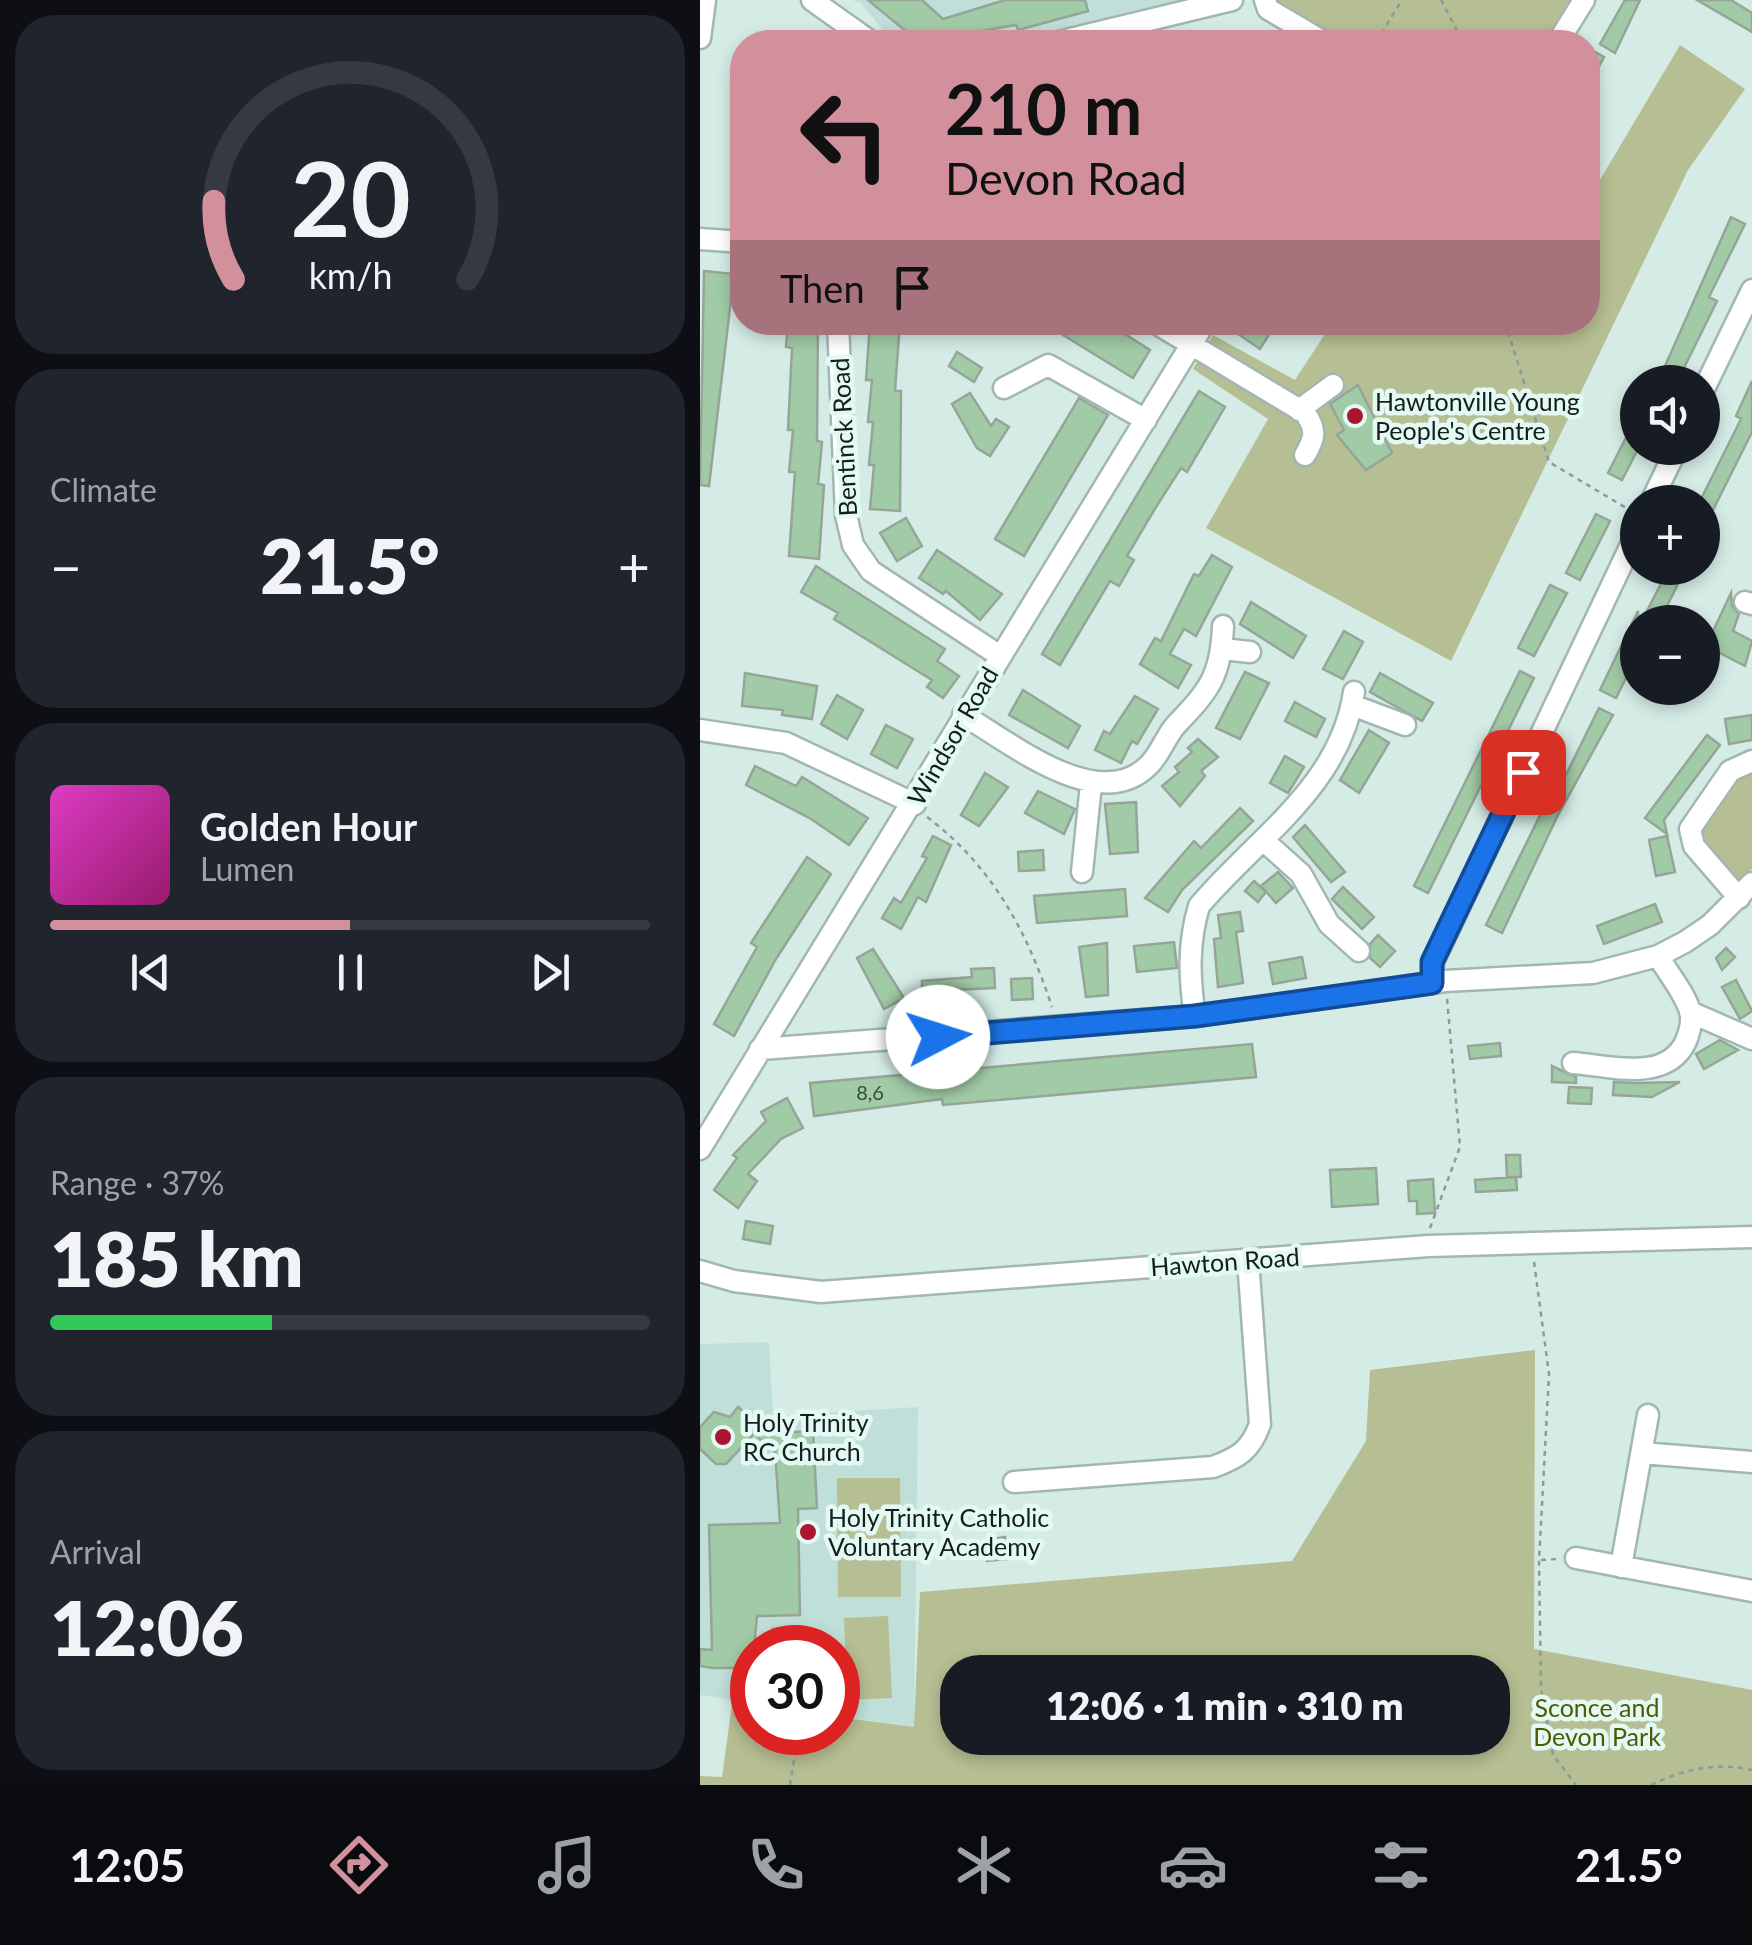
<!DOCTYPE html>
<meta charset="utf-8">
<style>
body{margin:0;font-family:Lato,sans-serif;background:#20242c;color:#f1f3f6;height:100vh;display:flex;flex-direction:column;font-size:38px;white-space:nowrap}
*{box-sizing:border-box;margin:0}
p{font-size:32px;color:#9ea1a6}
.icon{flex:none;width:55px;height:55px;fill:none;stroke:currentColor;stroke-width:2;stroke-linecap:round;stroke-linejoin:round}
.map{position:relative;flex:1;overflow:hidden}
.details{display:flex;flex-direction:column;gap:15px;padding:15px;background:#0d0f14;width:700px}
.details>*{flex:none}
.guide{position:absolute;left:30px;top:30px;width:870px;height:305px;border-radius:40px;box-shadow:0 5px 15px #0003;background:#d28f9c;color:#111;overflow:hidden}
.tools{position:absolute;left:920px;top:365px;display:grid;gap:20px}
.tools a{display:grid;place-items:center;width:100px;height:100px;border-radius:50%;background:#171b24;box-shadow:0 5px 15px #0003;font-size:50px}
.speed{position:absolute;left:30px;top:1625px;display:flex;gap:20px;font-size:50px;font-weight:700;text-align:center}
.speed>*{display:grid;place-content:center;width:130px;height:130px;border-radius:50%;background:#171b24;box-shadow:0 5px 15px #0003;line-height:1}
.speed .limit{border:15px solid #d22;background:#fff;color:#111}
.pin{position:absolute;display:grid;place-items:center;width:85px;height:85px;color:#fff;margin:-42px;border-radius:20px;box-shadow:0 5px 15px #0006}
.me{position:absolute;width:110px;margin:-55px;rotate:85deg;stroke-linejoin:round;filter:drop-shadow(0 0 8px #0008)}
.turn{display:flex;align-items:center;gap:35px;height:210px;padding:0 50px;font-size:45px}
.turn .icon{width:130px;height:130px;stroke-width:2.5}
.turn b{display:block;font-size:70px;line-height:85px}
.then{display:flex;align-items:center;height:95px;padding:0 50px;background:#0003;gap:20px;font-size:38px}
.big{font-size:75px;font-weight:800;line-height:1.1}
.details .card{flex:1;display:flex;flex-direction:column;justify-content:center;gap:15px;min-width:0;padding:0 35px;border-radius:40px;background:#20242c}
.details .dial{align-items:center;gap:0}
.dial svg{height:260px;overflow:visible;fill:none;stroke:#363941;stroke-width:7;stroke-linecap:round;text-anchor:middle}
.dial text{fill:#f1f3f6;stroke:none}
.song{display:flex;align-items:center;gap:30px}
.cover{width:120px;height:120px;border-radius:15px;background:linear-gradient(135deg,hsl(310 70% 55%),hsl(320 70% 35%))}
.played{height:10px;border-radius:5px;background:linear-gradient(90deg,#d28f9c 50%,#363941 50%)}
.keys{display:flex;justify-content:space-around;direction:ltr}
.heat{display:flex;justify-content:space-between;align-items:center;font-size:55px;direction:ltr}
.charge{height:15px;border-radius:8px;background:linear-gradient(90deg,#34c759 37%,#363941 0)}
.trip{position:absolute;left:240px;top:1655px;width:570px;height:100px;border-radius:40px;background:#171b24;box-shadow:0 5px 15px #0003;font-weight:800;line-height:100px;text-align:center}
.menu{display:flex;height:160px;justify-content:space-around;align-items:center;background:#090b0e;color:#9ea1a6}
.menu .icon{width:70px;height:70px}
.menu .selected{color:#d28f9c}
.menu b{font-size:45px;color:#f1f3f6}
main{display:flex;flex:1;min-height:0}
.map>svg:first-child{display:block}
</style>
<main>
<section class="details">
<div class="card dial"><svg viewBox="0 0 100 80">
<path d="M14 69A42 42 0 1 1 86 69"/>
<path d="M14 69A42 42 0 0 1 8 45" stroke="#d28f9c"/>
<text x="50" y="56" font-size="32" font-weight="700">20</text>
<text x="50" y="72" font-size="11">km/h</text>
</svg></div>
<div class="card"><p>Climate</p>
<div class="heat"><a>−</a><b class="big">21.5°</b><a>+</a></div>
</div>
<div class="card">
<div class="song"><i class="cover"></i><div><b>Golden Hour</b><p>Lumen</p></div></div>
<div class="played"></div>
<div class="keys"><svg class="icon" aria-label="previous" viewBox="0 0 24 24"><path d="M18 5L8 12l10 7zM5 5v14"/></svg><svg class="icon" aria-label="pause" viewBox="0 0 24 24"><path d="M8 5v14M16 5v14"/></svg><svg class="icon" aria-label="next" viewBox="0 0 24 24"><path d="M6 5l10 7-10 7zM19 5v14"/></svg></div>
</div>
<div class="card"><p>Range · 37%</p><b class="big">185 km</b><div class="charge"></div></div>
<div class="card"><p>Arrival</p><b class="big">12:06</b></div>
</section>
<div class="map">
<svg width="1052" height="1785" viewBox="0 0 1052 1785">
<rect width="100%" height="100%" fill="#d5ece6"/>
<path fill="#c0dfd8" d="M152 0H481L318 42H192L161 3Z
M69 1342 73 1416 218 1407 214 1727 138 1716V1648H52V1703L0 1695V1344Z"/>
<path fill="#b6be93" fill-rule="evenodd" d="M574 0H874L848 42H638Z
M980 45 1045 89 988 170 751 661 506 528 568 419 493 369 513 335 595 380 632 323 888 322V200Z
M1052 767V869L1036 881 1000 848 997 829 1034 775Z
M835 1350 834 1649 1052 1690V1785H0V1776L22 1777 32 1704 52 1707V1732H138V1717L214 1727 220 1592 592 1561 666 1441 670 1370ZM792 1672V1738H258V1672Z
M137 1478H200L201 1597H138Z
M188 1616 192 1698 147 1700 144 1618Z
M108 1626 109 1647H72L71 1627Z"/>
<path fill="#a1cba6" stroke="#96a598" stroke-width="2.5" d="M168 0H222L243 19 305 0H385L388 11 318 30 316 25 219 42Z
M925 0H940L915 53 900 44Z
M997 0H1031L1052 13V32Z
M888 48 904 57 888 87Z
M1031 217 1045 224 1009 297 1017 301 977 382H958Z
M4 271 34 274 9 486 0 485Z
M88 322H118L117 441 122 442 118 484 124 485 119 559 89 556 95 472H89L93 430H88L92 348 86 347Z
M170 322H200L195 391H201L200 511 170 509 174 465H169L173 422H168L172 380H166Z
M342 322H406L450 350 433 378Z
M541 322H577L560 349 535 332Z
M257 352 282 368 274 382 249 366Z
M1052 381V432L1002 532V497L1041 419 1036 416Z
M658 385 692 453 666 470 637 435 644 430 630 404Z
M499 391 525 407 487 472 481 468 456 507 427 556 434 560 419 586 410 581 360 665 342 654Z
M270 393 291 426 296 419 309 427 290 456 277 448 252 404Z
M379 398 408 415 324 556 295 539Z
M938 414V449L922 480 908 473Z
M896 514 910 521 880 580 866 573Z
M206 518 222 546 197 561 180 533Z
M237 550 302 594 280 620 246 591 243 594 219 578Z
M512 555 532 567 496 636 484 629 470 654 491 665 478 688 440 664 455 638 461 641 494 574 499 576Z
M116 566 245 649 237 661 259 676 243 698 227 687 232 680 134 619 138 613 101 592Z
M969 568H986L961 618 947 611Z
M850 585 867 593 834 656 818 648Z
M1031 593 1032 606 1039 614 1033 631 1052 641 1045 666 1006 646Z
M551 602 606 636 593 658 540 624Z
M938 611V654L916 698 900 690Z
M644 631 663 642 643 679 623 669Z
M820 671 834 678 728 893 714 886Z
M545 672 569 683 540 739 516 728Z
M45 673 117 686 112 719 82 715 83 710 42 706Z
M680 673 733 703 722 721 670 692Z
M323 690 380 726 368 748 309 715Z
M137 695 163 710 147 739 121 724Z
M435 696 458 709 437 744 432 741 421 763 395 750 404 731 410 734Z
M595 702 625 719 616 737 585 721Z
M899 708 913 715 858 815 802 933 786 925 856 783 861 785Z
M1052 715V740L1029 744 1025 719Z
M186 725 213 739 197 768 171 754Z
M669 730 689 743 659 793 640 780Z
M1007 735 1020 745 964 820 967 834 945 818Z
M498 739 518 757 501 771 505 776 480 806 462 786 479 772 475 767 492 752 488 748Z
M585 756 604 767 588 793 570 783Z
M55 766 96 786 102 777 168 818 149 845 111 819 46 785Z
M285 773 308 787 279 826 261 815Z
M338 791 375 809 364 834 325 813Z
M436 802 438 852 410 854 405 804Z
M540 808 553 821 482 890 468 912 445 898 494 841 501 848Z
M605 825 645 872 631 882 593 837Z
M233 836 251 845 226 902 218 897 201 929 182 918 194 898 201 903 227 858 222 856Z
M967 836 975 872 956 876 949 840Z
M343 850 344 870 319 871 318 852Z
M107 857 131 874 76 959 34 1036 14 1024 57 947 51 943Z
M578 872 593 888 576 903 561 886Z
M554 881 566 892 558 902 545 891Z
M643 887 674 917 662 929 632 899Z
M425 889 427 916 337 923 334 896Z
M955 904 962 922 904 944 897 926Z
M540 912 543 931 536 932 543 983 518 987 514 939 521 938 518 915Z
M678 935 695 951 680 967 670 958V944Z
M474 942 477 968 437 972 434 946Z
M407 943 408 995 386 997 379 947Z
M1026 948 1035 957 1022 970 1016 958Z
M173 949 204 998 184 1009 157 958Z
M602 957 606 978 573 984 569 963Z
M294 968 295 988 251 990 252 1002 231 1004 230 992H222V981L272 977 271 969Z
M332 978 333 999 312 1000 311 979Z
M1036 980 1052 1011 1040 1019 1022 987Z
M1020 1040 1038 1050 1004 1069 996 1054Z
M800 1043 801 1056 770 1059 768 1046Z
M552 1044 556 1077 243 1105 242 1099 114 1116 110 1083Z
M852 1066 876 1077V1083L852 1082Z
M914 1082 936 1083 980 1082 952 1097 913 1095Z
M869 1087 892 1088 891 1104 868 1103Z
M87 1098 103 1128 81 1139 48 1174 57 1181 38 1208 14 1190 37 1158 33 1155 66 1121 61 1112Z
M806 1155H820L821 1177H807Z
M676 1168 678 1204 632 1207 630 1170Z
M816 1177 817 1190 776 1192 775 1180Z
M733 1179 735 1213 717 1214V1201H709L708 1181Z
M46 1221 73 1226 70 1244 43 1239Z
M38 1407 61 1426 54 1434 113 1431 117 1508 98 1509 100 1615 57 1616 52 1668H12L0 1666V1649L12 1650 9 1525 80 1523 75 1452 54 1434 26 1464H16L0 1449V1427L14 1412 30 1417Z
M305 1537 308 1559 287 1561 285 1540Z"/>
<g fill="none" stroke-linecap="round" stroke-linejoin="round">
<g stroke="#a2b7b2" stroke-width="25">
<path id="minor" d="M112 0 171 42
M565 0 568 9 624 42
M0 38 5 0
M358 42 532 0
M858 42 884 0
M0 239 42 242
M138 322 146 515 153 545 171 571 300 656
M454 322 605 413C617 430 615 438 605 455
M304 388 348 365 446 420
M1002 393 1052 290
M599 410 633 385
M951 502 977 448
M1045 602 1052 604
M522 649 550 652
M652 705 705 725
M263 715C310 742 399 816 449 765 460 754 465 738 475 726 508 691 521 678 523 626
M0 730 86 743 215 804
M563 840 601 874 629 924 659 951
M382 872 391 784
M1039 898 994 846 990 829 1030 771 1052 761
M732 983 733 962 938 530
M990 1012 1052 1039
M495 1016C489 978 488 943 499 906 557 837 640 787 654 692
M60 1049 495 1016 745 981 893 973 958 956 985 942 1010 925 1052 883
M873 1063C910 1066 967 1083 986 1041 990 1031 993 1021 990 1011 984 992 968 973 958 956
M0 1149 505 322
M0 1271 34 1281 121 1292 728 1246 1052 1237
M942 1453 1052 1462
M314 1482 513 1467C538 1458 551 1450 560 1424L548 1260
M876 1558 1052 1591
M921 1567 948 1415"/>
</g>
<path stroke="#8a9c97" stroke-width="2.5" stroke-dasharray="5 5" stroke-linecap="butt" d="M741 0 763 42
M676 42 702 0
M805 322 849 462 933 512
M227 817C292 866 327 931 352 1007
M730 1228 760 1147 747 998
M834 1262 849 1374 839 1561 841 1688 853 1755 876 1785
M841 1560 857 1559
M90 1785 97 1741
M951 1785C984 1769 1016 1762 1052 1770"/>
<use href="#minor" stroke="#fff" stroke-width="20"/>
</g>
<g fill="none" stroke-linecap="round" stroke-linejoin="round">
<g stroke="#114b97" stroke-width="25">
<path id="route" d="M238 1037 495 1016 732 983V962L823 772"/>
</g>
<use href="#route" stroke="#1a73e8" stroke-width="18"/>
</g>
<g fill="#ab152f" stroke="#e2f9f4" stroke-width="4">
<circle cx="655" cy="416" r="10"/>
<circle cx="23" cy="1437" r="10"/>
<circle cx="108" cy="1532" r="10"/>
</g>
<g text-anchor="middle" stroke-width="9" stroke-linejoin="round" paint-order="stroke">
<g font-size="20" fill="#39493e">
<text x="170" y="1100">8,6</text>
</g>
<g font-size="25" fill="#161e1c" stroke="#e2f9f4" text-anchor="start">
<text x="675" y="411">Hawtonville Young<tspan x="675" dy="29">People's Centre</tspan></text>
<text x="43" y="1432">Holy Trinity<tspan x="43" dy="29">RC Church</tspan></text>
<text x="128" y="1527">Holy Trinity Catholic<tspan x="128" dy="29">Voluntary Academy</tspan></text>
</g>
<g font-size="25" fill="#161e1c" stroke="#e2f9f4">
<text transform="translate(144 437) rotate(-93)" y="9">Bentinck Road</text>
<text transform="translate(253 736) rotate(-60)" y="9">Windsor Road</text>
<text transform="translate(525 1262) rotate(-4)" y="9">Hawton Road</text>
</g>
<g font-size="25" fill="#505903" stroke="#e2f9f4">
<text x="897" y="1717">Sconce and<tspan x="897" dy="29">Devon Park</tspan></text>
</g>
</g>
</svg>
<div class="tools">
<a><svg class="icon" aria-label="sound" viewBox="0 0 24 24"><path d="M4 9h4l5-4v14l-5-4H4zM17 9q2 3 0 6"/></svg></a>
<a>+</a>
<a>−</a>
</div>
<div class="speed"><div class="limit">30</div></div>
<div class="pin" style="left:823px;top:772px;background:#d93025"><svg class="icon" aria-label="arrive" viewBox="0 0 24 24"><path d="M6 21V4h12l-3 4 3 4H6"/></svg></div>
<svg class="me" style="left:238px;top:1037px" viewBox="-20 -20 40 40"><circle r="19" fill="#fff"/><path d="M0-13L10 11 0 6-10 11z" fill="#1a73e8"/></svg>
<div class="trip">12:06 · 1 min · 310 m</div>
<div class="guide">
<div class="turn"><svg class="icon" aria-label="left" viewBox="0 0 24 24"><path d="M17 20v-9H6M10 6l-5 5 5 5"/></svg><div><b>210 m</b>Devon Road</div></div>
<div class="then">Then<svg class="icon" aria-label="arrive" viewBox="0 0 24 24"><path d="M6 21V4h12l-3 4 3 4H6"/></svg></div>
</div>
</div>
</main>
<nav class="menu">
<b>12:05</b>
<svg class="icon selected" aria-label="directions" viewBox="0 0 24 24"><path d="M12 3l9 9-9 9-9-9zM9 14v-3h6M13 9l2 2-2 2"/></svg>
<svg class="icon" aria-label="music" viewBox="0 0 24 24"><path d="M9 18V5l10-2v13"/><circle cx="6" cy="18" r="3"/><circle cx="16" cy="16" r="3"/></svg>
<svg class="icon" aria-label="phone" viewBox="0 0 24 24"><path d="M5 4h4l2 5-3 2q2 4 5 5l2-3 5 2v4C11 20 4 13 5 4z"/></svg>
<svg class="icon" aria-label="climate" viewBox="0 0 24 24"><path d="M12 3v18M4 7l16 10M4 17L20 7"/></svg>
<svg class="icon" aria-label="car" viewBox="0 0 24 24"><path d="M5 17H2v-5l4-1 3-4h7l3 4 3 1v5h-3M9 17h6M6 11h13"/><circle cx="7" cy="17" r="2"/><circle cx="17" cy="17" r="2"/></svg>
<svg class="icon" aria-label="filters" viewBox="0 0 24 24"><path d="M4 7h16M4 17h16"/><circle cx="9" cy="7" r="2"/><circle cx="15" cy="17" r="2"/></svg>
<b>21.5°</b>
</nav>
